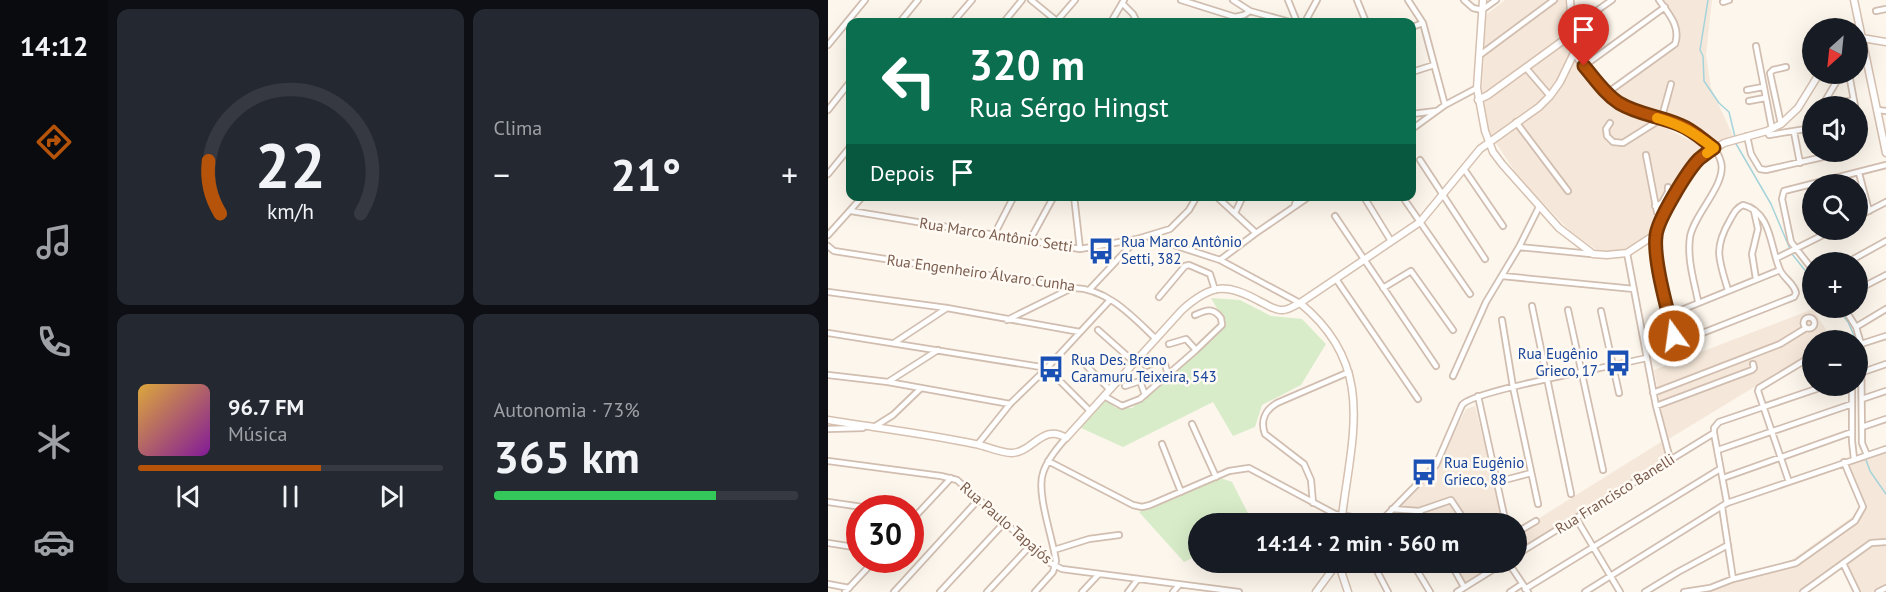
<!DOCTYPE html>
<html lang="pt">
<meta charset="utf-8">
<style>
body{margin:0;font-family:"PT Sans",sans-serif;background:#242831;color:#f1f3f6;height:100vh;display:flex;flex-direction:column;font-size:22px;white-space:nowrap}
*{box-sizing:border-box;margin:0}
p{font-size:20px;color:#9ea1a6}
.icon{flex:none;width:33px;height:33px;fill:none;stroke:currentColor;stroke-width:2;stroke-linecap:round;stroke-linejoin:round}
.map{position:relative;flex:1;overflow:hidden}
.panel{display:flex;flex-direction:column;gap:9px;padding:9px;background:#0d0f14;width:720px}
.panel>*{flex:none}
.top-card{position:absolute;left:18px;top:18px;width:570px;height:183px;border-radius:12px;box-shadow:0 6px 24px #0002;background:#0b6e4f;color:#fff;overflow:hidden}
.needle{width:39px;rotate:207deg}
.controls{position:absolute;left:974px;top:18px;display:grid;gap:12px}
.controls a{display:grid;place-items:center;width:66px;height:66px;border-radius:50%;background:#171b24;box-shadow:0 6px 24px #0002;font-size:30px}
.speed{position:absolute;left:18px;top:495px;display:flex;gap:12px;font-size:30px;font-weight:700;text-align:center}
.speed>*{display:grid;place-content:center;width:78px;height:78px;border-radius:50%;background:#171b24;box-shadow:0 6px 24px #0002;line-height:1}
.speed .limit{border:9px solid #d22;background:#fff;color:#111}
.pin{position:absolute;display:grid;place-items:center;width:51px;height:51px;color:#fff;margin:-62px -26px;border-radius:50% 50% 50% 0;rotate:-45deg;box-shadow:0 0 6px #0007}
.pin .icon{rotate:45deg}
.me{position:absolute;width:66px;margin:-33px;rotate:346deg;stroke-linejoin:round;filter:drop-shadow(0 0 4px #0008)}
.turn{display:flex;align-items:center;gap:21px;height:126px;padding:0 24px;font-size:27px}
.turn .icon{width:78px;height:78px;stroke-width:2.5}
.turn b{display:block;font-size:42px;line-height:51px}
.then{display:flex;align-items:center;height:57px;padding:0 24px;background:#0003;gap:12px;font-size:22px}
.big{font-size:45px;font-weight:700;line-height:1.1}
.panel .tile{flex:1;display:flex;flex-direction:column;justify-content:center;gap:9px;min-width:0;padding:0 21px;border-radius:12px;background:#242831}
.panel .dial{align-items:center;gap:0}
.dial svg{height:156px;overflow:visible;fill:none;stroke:#363941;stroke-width:7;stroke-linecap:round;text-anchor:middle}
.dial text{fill:#f1f3f6;stroke:none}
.song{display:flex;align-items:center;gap:18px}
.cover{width:72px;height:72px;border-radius:9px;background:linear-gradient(135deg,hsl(40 70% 55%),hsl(290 70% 35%))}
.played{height:6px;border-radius:3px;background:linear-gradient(90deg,#b45309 60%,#363941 60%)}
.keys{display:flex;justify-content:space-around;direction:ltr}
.heat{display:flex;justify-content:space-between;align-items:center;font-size:33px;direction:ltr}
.charge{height:9px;border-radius:4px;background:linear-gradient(90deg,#34c759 73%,#363941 0)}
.panel .tiles{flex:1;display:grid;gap:9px;grid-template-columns:repeat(2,1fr)}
.trip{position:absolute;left:360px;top:513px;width:339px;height:60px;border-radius:30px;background:#171b24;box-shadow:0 6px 24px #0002;font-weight:700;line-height:60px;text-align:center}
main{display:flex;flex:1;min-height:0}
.tabs{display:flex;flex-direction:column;width:108px;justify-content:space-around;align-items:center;background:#090b0e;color:#9ea1a6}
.tabs .icon{width:42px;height:42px}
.tabs .selected{color:#b45309}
.tabs b{font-size:27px;color:#f1f3f6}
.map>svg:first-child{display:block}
</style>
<main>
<nav class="tabs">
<b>14:12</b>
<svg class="icon selected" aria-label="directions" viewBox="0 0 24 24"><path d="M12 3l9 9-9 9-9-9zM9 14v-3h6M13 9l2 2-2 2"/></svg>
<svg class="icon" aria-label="music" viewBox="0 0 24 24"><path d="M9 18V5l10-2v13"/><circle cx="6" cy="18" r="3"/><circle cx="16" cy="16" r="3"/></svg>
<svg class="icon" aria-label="phone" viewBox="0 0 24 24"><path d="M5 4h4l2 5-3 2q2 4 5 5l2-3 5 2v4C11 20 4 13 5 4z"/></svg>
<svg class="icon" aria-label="climate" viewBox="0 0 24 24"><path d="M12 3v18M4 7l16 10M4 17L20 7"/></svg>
<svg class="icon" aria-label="car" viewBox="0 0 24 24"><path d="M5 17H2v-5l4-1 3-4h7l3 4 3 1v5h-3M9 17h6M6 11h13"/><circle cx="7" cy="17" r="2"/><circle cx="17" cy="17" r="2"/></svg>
</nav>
<section class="panel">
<div class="tiles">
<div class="tile dial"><svg viewBox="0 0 100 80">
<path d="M14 69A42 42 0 1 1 86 69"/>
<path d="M14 69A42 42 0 0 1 8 42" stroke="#b45309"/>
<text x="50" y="56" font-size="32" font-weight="700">22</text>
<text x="50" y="72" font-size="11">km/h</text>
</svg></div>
<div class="tile"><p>Clima</p>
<div class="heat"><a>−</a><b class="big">21°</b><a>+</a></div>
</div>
<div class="tile">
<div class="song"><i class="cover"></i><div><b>96.7 FM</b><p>Música</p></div></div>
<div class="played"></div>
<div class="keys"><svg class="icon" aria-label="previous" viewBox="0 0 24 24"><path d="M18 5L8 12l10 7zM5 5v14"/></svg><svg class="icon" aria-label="pause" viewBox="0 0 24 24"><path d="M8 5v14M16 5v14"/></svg><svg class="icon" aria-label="next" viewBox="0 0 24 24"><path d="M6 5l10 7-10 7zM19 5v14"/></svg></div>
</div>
<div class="tile"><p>Autonomia · 73%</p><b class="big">365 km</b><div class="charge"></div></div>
</div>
</section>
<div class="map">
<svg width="1058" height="592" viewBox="0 0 1058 592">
<rect width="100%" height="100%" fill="#fdf6ec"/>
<path fill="#f5e8da" d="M677 0H739L740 50 773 96 876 147 821 237 799 253 770 251 742 231 691 178 662 134 656 112 654 88 658 15Z
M827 0H884L878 55 883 88 906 138 887 141 872 129 815 111 794 100 789 91 806 71 842 45 845 39 844 20Z
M985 309 1004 339 984 340V352L839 440 826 370Z
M647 406 676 523H597L588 510 572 507 610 466 638 409Z
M833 442 839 458 689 554V532Z
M1058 447V586L1044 592H1026L1011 563 970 592H852L882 587 900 578 958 564 1034 510 1014 462Z
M619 563H675L633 587Z"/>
<path fill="#d8ecc9" d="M383 298 412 300 443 316 474 319 498 344 473 385 434 405 427 427 405 436 385 402 295 447 253 428 277 399 288 408H304L357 364 398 324Z
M392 478 404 482 425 523 370 524V555L356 562 311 512Z"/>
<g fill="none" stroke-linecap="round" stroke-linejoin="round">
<path stroke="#a5d3da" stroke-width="1.5" d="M880 0 872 50 875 56 876 81 891 103 901 112 907 137
M419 18 428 22
M907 142 943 204 962 249
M964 254 984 279
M1009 308 1020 322 1028 340
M1029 346 1031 411
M1033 446 1042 471 1058 494"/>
<g stroke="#d1beb0" stroke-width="8">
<path id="street" d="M203 0 230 22
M353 0 407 17 416 15 422 11
M405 0 422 11 462 22
M460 0 469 22
M529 0 538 22
M580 0 595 23 617 105
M636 0 645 8 654 10 668 0
M895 2 901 0
M294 3 305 14 309 22
M1048 11 1058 9
M72 22 90 0
M125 22 144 0
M176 22 194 0
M228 22 247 0
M283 22 296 0
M477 22 489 0
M584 27 595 23
M744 28 784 0
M0 45 37 0
M928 46 944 129
M746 53C756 70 773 91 789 101 819 122 881 120 893 162 899 184 866 214 862 237 859 259 866 281 870 301
M652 55 726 0
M756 66 837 7
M698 68 722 96
M584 72 606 65
M1021 74 1027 106
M919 90 935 87
M779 93 847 44C853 27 841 14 831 0
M921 101 937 98
M994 106 1013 74
M994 106 1026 100
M0 110 22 82
M1050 110 1058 111
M835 113 843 84
M584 114 608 111
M688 122 740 191
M782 123 778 129 779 136 785 142 795 143 833 119 834 116
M953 124 942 73 945 70 958 67
M584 129 617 105 649 88
M939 131 941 135 984 128
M966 132 972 163
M919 136 923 154 932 169 938 170 1017 152
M818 155 829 212 835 218
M592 160 657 259
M636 169 675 226
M1031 173 1041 211
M0 174 22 147
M246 196 252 249
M291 196H307
M388 196 428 233
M574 196 642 294
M536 197 563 241
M827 206 834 203 840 192V187
M466 207 470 196
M23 211 252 249 309 239 342 229 361 210 369 196
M926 211 930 229 924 254 928 279
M407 213 415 196
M507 216 608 366
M1029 217 1058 202
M828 234C829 268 838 303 846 336L854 341 966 297 968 293C966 283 956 279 952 270 942 248 944 212 915 205 908 208 906 213 902 220 885 249 891 260 900 290
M0 235 35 196
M166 235 186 196
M321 237 392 260 472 303
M202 240 226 196
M0 246 6 251 244 288C278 287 305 317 328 339
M691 247 763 254
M799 253 828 406 842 459
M949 258 1005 230
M392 260 428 233 482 196
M1020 262 1058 241
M984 269 963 242 954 199 956 191 1058 165
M674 276 806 289
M508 279 590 399
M555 288 583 271 625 330
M262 289 309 239
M1029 290 1058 275
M0 292 119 308 252 332
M331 297 357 266 361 265 382 274 387 290
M704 306 743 494
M1016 308 1028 327 1033 344 1034 443 1039 455
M740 310 775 470
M773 311 791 393
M841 315 952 270
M975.5 323a5.5 5.5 0 1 1 11 0a5.5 5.5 0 1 1-11 0Z
M179 320 244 288
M674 320 685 387 710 504
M1028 327 1058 309
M270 330 306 362
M0 333 213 367 223 372 262 411
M1007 340 1015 336 1022 340
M66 343 119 308
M341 344 358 339 368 350
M1033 344 1058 336
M250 357 282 390
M318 366 333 360 337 364 340 375
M1035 372 1058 364
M0 375 60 382 182 404
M625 376 658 302 691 247 711 207
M60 382 110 350
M297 386 312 381 317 395
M1024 386V441L1026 459
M825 393 952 344 978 328
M276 396 294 406 312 399 368 350 394 325 393 318C385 307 378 310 367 315
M650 396 678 524
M1034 399 1058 391
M828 406 924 370 926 368 925 364
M364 424 388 477
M46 427 65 415 92 389
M1034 427 1058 419
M0 429 35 428
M150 444 182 404 218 369 282 300
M334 444 353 492
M890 450 1024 404
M0 461 113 476 129 480 222 563 234 569 411 592
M220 461 305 505 314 507 322 505 401 471 421 468 507 514 552 522 608 465 634 405C646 390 789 366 818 358
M895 478 1024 432
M669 482 703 473
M961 482 930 391 931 388 984 356
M0 502 41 508
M485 503 483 480 476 464 437 434C432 421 437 410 449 403L521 372
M899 503 886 433V428L891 422 997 386
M894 507 905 579
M564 509 591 511 623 500 639 524
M591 511 599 524
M748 518 792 592
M82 522 123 478
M688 533 708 521
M0 543 32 548
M226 550 261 539 291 535
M688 555 886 433
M546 562 550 573 560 592
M584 562 602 592
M622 562 636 587
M680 562 700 592
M1015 563 1029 592
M0 584 21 588
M697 589 892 469
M17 592 47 560
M66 592 151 499
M112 592 176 523
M159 592 202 546
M207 592 225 572 228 561C225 539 208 493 215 473 219 460 229 448 238 438
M254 592 270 575
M300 592 310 579
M345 592 351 585
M629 592 677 562
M682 592 694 584
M757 592 899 503 1058 449
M817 592 850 572 900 545
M856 592 882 588 905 579 968 563 1027 521 1035 507 1016 462
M975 592 1043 543 1058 542
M1050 592 1058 588"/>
</g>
<g stroke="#d6c0b0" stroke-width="9">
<path id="secondary" d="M655 0 649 88 657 131 665 152 674 164 731 228 765 254 779 255 799 253 828 234 847 195 871 159 896 143 939 131 953 124 970 108 991 74
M1026 0 1058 153
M1029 40 1034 38 1058 42
M650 100 660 95 744 34
M472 303C550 367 523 437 513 524
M0 420C49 428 99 434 147 444 159 446 171 453 184 453 205 452 215 423 238 438L354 310C384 283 399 283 433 302 440 305 447 311 455 310 461 310 467 305 472 303L592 222 652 149 711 107 722 96 732 82 746 53 742 0
M510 562 520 592
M488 592 510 562"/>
</g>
<use href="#street" stroke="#fff" stroke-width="4.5"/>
<use href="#secondary" stroke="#fff" stroke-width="6"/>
</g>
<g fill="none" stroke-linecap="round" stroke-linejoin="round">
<g stroke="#753606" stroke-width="15">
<path id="route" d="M756 66C767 79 777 94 791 103 811 115 832 116 852 125 865 130 875 140 886 148 881 151 876 155 871 159 860 170 829 220 828 236 825 260 840 312 846 336"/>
</g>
<use href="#route" stroke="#b45309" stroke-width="10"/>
<path stroke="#f59e0b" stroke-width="10" d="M829 118C854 125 866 133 886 148L879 153"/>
</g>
<defs>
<g id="bus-bare" transform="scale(2.07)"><path d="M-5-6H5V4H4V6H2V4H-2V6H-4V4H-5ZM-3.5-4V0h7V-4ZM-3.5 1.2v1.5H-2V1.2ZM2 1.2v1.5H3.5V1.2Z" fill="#1a4fb4" stroke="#fffaf3" stroke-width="2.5" paint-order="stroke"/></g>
</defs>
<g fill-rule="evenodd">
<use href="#bus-bare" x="273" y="251"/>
<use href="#bus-bare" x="790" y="363"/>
<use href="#bus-bare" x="223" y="369"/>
<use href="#bus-bare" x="596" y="472"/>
</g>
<g text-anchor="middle" stroke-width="5" stroke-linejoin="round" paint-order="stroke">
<g font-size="15" fill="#7a5c4d" stroke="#fffaf3">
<text transform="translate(168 235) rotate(9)" y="5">Rua Marco Antônio Setti</text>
<text transform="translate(153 273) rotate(8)" y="5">Rua Engenheiro Álvaro Cunha</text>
<text transform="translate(787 494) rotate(-32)" y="5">Rua Francisco Banelli</text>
<text transform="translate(178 523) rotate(41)" y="5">Rua Paulo Tapajós</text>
</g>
<g font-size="15" fill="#164399" stroke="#fffaf3" text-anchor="start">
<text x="293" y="247">Rua Marco Antônio<tspan x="293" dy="17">Setti, 382</tspan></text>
<text x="770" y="359" text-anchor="end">Rua Eugênio<tspan x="770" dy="17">Grieco, 17</tspan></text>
<text x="243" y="365">Rua Des. Breno<tspan x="243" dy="17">Caramuru Teixeira, 543</tspan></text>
<text x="616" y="468">Rua Eugênio<tspan x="616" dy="17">Grieco, 88</tspan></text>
</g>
</g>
</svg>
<div class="controls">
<a><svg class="needle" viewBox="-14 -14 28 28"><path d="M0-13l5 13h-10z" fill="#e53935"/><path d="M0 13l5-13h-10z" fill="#9ea1a6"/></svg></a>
<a><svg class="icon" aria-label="sound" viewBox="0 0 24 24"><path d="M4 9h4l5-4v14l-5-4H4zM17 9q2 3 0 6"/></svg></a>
<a><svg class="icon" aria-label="search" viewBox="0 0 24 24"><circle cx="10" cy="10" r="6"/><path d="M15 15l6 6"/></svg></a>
<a>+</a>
<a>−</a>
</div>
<div class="speed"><div class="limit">30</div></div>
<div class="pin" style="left:756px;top:66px;background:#d93025"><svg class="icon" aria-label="arrive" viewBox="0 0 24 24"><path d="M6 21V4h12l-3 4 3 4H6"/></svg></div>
<svg class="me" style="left:846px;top:336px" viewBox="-20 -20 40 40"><circle r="17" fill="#b45309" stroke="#fff" stroke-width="3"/><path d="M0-11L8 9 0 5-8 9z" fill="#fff"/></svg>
<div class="trip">14:14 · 2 min · 560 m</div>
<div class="top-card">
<div class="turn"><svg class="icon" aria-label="left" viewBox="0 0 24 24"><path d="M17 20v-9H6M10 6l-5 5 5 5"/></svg><div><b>320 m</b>Rua Sérgo Hingst</div></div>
<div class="then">Depois<svg class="icon" aria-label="arrive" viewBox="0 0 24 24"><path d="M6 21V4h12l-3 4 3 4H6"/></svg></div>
</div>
</div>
</main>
